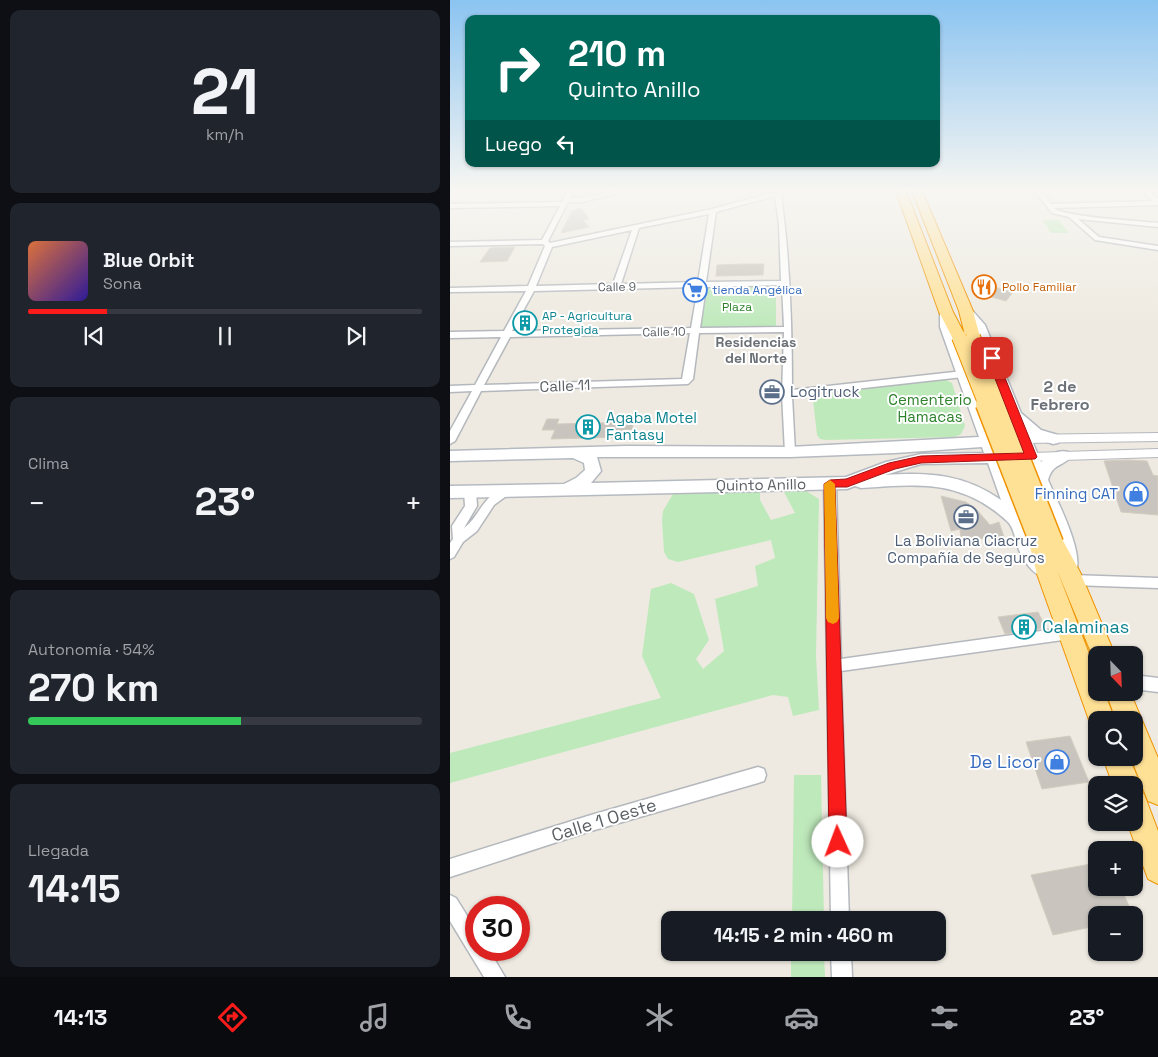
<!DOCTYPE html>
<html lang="es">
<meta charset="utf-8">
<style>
body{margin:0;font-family:"Space Grotesk",sans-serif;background:#20242c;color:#f1f3f6;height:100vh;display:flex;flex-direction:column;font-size:19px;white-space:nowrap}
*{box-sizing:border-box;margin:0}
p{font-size:16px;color:#9ea1a6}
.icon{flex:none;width:28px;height:28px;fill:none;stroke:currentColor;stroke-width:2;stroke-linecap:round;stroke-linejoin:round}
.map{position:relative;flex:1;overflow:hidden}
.panel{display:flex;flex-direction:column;gap:10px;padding:10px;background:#0d0f14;width:450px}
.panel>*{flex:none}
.top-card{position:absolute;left:15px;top:15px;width:475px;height:152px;border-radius:10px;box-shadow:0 1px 4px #0004;background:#00695c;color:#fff;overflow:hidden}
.needle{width:32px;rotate:157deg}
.controls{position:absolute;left:638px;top:646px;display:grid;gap:10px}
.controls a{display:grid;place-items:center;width:55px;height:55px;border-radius:10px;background:#171b24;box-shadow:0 1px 4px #0004;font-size:25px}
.speed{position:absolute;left:15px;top:896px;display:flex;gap:10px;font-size:25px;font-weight:700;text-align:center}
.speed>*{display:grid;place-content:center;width:65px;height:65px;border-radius:50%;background:#171b24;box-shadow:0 1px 4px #0004;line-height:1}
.speed .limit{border:8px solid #d22;background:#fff;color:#111}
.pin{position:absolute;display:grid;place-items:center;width:42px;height:42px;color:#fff;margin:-21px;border-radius:10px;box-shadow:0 2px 8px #0006}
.me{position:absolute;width:55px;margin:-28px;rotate:358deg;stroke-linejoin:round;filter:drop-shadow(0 0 4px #0008)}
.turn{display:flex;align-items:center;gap:18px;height:105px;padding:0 20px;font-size:22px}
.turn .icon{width:65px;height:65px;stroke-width:2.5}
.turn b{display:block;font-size:35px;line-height:42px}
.then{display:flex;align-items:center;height:48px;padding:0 20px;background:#0003;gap:10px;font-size:19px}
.big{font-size:38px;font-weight:600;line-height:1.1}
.panel .widget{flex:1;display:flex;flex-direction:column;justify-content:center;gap:8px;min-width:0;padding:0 18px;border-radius:10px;background:#20242c}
.panel .dial{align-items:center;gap:0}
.dial b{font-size:65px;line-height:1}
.song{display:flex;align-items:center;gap:15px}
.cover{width:60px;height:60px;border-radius:8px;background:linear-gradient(135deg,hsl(20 70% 55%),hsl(250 70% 35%))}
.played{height:5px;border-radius:2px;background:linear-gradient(90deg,#fa1c1b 20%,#363941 20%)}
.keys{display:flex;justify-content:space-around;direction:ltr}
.heat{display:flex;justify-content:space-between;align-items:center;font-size:28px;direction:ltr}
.charge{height:8px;border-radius:4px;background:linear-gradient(90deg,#34c759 54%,#363941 0)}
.trip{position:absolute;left:211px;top:911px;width:285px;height:50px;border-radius:10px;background:#171b24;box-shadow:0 1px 4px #0004;font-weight:600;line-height:50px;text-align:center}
.dock{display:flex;height:80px;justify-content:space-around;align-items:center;background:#090b0e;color:#9ea1a6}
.dock .icon{width:35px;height:35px}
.dock .selected{color:#fa1c1b}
.dock b{font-size:22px;color:#f1f3f6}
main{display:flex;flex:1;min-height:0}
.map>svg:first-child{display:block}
</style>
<main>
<section class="panel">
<div class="widget dial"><b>21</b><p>km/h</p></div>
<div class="widget">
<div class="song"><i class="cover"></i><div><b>Blue Orbit</b><p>Sona</p></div></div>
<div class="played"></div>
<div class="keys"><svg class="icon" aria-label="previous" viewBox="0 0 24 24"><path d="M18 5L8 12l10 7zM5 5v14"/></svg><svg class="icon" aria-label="pause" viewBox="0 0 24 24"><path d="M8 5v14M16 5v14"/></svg><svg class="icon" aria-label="next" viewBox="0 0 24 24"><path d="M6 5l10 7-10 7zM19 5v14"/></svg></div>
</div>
<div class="widget"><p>Clima</p>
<div class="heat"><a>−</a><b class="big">23°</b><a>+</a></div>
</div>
<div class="widget"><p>Autonomía · 54%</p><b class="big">270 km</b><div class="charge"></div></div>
<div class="widget"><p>Llegada</p><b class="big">14:15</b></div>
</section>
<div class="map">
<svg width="708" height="977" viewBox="0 0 708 977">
<rect width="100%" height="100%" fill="#eeeae1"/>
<path fill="#bee9bb" d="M592 220H609L619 233H601Z
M262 286H326V326L247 328 254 289Z
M492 378 502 383 515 426 511 434 505 437 376 440 370 439 367 435 363 400 367 394Z
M336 491H356L369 499 366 656 369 710 343 716 338 697 323 695 0 783V753L211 698 192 656 201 589 221 583 244 594 259 640 246 659 253 669 274 651 265 599 308 586 305 566 325 558 321 540 228 562 218 559 214 552 212 520 213 511 223 494 310 492V500L321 520 345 513 334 492Z
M344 775H371L374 920H342Z
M341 953H374L375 977H341Z"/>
<path fill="#c9c5be" stroke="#d4ccbf" d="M131 208 139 219 133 220 139 227 111 233 122 211Z
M65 247 57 261 30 262 40 248Z
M296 264H314L313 275 266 276 267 265Z
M522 281 563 292 556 301 528 293Z
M71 318H84L79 328H66Z
M97 419H109L107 424 183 422 182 430H174L172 437 101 439 105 430H92Z
M677 460 697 461 703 475 708 476V515L671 512 654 461Z
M491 496 516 502 526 509 540 525 549 522 554 537 511 540 510 529 501 531Z
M588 612 596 628 555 634 548 617Z
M620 736 639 782 592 789 576 742Z
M646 863V888H671L683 915H646V926L603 935 581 875Z"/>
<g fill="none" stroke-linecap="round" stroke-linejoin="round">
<g stroke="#b4b8bd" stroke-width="3">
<path id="minor" d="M118 191H124L120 198C140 198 158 191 178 191L132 202H118L98 241 100 243 262 209 329 191H337L331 195C340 259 342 325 342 390L513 371 518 374 513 377 342 396 345 452 340 456 335 452 332 394 334 332 249 333 243 379 238 384 31 391 5 441 0 444V431L22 391 0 392V386L25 385 51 337 0 338V332L54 331 76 291 0 292V288L78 286 95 246 93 244 0 246V242L92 240 110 206 0 208V204L112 202ZM325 196 329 224 331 281 256 282 266 212ZM259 214 248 282 171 284 189 228ZM182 230 163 284 86 286 102 247ZM332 285 334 327 250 328 256 287ZM248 287 241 328 62 331 84 291ZM240 333 232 379 34 385 60 337Z
M585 191H592L601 204 703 201 693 191H700L708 199V205L604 208C612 217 691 221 708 223V227L628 219 649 237 708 246V250L645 240 619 217 602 213Z
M380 480 386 484 391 659 620 627 625 629 627 633 625 637 620 639 391 671 399 920H381L374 484Z
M20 487 26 491 27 506 14 528C31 515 32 495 57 487L63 491 44 505 27 531 13 542 4 557 0 559V543L3 539 2 526 15 506 14 491Z
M622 575 708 578V588L622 585 617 584 616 580 617 576Z
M684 675 708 678V692L684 689Z
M308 767 314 769 316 775 314 781 308 783 141 831 0 877V859L141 815Z
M0 895 6 898 26 930V950H39L55 977H34L0 921Z
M381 952H401L402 977H382Z"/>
</g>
<g stroke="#b4b8bd" stroke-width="2">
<path id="tertiary" d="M708 433V441L574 443 568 439 574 435Z
M708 449V457L581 461 576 460 574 457 576 454 581 453Z"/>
</g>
<g stroke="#b5bac0" stroke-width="3">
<path id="secondary" d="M516 307 520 308 535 325 571 413 591 430 608 435 611 439 608 443 603 444 580 436 591 462C598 455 609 449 618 452L621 456C614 467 603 462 598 480 607 501 636 555 625 575L619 577 613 575 610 570 608 548 575 462 554 463 586 547 604 571 601 576C587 581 575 563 569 550 566 542 564 528 558 522 512 479 469 484 411 488L405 486 397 489 0 498V486L114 484 126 478 135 470 134 463 123 458 0 461V451L176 446 340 447 529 437 490 327V312L496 308 502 312V327L544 436 565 435 523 326 510 311ZM569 444 571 452H550L547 446ZM532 447 534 453 471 454 436 462 396 477 141 483 151 471 147 457H340L445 453ZM538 463 551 500C514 474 479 472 435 475L471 464Z"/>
</g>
<g stroke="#ef9300" stroke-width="2">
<path id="trunk" d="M446 191H456L503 312 515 335 509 311 462 191H472L523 311 530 337 528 340 523 341 516 337 509 341 504 340 502 337 489 312Z
M589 535 596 538 604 535 611 537 630 572 665 655H646V663L645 662 607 570 646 672V692H654L665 720H646V730L643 729 639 720 587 574 579 543 582 537Z
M656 692H680L708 758V805L698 801 681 758H684V720H666Z
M653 758H679L691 785 688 792 694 794 708 831V884L698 879 677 822H684V785H663Z"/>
</g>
<use href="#minor" fill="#fff" fill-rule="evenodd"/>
<use href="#tertiary" fill="#fff" fill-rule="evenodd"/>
<use href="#secondary" fill="#fff" fill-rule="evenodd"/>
<use href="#trunk" fill="#ffe196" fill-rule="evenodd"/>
<g stroke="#ef9300" stroke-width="16" stroke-linecap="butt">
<path id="trunk-bridge-far1" d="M509 337 536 405
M523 337 550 405"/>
</g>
<g stroke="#ef9300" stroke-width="21" stroke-linecap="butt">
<path id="trunk-bridge" d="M535 404 589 543
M549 404 604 543"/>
</g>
<use href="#trunk-bridge-far1" stroke="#ffe196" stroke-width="14"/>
<use href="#trunk-bridge" stroke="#ffe196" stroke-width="18"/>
</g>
<linearGradient id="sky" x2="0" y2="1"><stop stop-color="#8bc4f1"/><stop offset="0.58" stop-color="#f7f6f2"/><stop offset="1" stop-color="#f7f6f2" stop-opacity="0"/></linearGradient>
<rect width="708" height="328" fill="url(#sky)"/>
<path fill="#fa1c1b" stroke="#a21212" d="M542 355 547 358 587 457 585 459 471 463 445 469 397 487H385L397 842 394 848 388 851 382 848 379 842 374 484 380 480 396 479 439 463 471 456 574 453 537 358Z"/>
<path fill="#f59e0b" d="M380 480 385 484 389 618 387 622 383 624 378 622 376 618 374 484Z"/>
<defs>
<g id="restaurant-ring" transform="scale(1.25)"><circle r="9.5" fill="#fff" stroke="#e8710a" stroke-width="1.5"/><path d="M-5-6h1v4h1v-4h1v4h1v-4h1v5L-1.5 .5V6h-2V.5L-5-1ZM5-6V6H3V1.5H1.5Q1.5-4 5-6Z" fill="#e8710a"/></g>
<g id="supermarket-ring" transform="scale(1.25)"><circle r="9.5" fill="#fff" stroke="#3f7fe0" stroke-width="1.5"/><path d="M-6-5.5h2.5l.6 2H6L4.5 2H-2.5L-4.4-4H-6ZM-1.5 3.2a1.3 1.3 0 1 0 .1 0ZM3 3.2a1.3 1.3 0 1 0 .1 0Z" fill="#3f7fe0"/></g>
<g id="building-ring" transform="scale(1.25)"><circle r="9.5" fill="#fff" stroke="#0f9aa8" stroke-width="1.5"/><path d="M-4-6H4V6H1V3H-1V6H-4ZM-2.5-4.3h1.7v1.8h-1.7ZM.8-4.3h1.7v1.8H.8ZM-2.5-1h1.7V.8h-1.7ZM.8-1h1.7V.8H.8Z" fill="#0f9aa8"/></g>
<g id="office-ring" transform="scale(1.25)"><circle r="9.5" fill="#fff" stroke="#5c6f8a" stroke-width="1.5"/><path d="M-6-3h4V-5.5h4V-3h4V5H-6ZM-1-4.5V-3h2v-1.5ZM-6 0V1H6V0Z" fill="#5c6f8a"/></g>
<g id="shop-ring" transform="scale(1.25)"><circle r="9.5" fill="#fff" stroke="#3f7fe0" stroke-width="1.5"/><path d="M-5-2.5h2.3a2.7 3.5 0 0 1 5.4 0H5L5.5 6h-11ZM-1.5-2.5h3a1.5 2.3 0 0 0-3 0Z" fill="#3f7fe0"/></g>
</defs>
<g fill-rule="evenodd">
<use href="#restaurant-ring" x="534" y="287"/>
<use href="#supermarket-ring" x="245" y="290"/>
<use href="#building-ring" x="75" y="323"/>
<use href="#office-ring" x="322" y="392"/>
<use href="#building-ring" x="138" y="427"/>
<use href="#shop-ring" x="686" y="494"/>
<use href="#office-ring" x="516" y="517"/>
<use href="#building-ring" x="574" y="627"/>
<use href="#shop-ring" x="607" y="762"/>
</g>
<g text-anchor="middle" stroke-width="4" stroke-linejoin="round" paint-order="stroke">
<g font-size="12" fill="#5a5f64" stroke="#fff">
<text transform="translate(167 287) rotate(-1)" y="4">Calle 9</text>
<text transform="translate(214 332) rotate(-1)" y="4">Calle 10</text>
</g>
<g font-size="12" fill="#c56008" stroke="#fff" text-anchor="start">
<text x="552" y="291">Pollo Familiar</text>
</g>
<g font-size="12" fill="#366cbe" stroke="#fff" text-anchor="start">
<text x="262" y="294">tienda Angélica</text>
</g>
<g font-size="12" fill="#2d822b" stroke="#fff">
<text x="287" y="311">Plaza</text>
</g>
<g font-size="12" fill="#0d838f" stroke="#fff" text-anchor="start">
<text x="92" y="320">AP - Agricultura<tspan x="92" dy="14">Protegida</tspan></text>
</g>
<g font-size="14" font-weight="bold" fill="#6b7176" stroke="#fff">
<text x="306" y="347">Residencias<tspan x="306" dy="16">del Norte</tspan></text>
</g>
<g font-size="15" fill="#5a5f64" stroke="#fff">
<text transform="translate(115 386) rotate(-2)" y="5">Calle 11</text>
<text transform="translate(311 485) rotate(-1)" y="5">Quinto Anillo</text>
</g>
<g font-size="15" fill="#4e5e75" stroke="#fff" text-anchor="start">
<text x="340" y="397">Logitruck</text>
<text x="516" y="546" text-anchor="middle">La Boliviana Ciacruz<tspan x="516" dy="17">Compañía de Seguros</tspan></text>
</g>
<g font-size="15" fill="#2d822b" stroke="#fff">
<text x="480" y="405">Cementerio<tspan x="480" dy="17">Hamacas</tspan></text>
</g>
<g font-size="15" fill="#0d838f" stroke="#fff" text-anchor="start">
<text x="156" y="423">Agaba Motel<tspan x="156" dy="17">Fantasy</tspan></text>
</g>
<g font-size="15" fill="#366cbe" stroke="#fff" text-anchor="end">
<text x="668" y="499">Finning CAT</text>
</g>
<g font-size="16" font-weight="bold" fill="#6b7176" stroke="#fff">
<text x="610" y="392">2 de<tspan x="610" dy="18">Febrero</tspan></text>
</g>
<g font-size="18" fill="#0d838f" stroke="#fff" text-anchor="start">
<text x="592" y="633">Calaminas</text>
</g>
<g font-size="18" fill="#366cbe" stroke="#fff" text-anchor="end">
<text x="590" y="768">De Licor</text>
</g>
<g font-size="18" fill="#5a5f64" stroke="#fff">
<text transform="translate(154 820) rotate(-17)" y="6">Calle 1 Oeste</text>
</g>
</g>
</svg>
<div class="controls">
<a><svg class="needle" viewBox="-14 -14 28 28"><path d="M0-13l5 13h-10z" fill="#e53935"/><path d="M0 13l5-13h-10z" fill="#9ea1a6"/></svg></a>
<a><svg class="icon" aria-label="search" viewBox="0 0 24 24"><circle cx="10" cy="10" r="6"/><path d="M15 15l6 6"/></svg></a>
<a><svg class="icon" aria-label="layers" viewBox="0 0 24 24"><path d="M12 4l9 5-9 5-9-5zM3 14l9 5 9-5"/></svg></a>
<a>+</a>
<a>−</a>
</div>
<div class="speed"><div class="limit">30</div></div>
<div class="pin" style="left:542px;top:358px;background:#d93025"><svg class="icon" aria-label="arrive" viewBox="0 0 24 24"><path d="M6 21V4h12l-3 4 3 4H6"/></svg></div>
<svg class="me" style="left:388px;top:842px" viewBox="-20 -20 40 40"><circle r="19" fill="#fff"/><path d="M0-13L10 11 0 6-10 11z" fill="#fa1c1b"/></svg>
<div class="trip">14:15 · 2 min · 460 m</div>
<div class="top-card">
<div class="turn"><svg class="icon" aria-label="right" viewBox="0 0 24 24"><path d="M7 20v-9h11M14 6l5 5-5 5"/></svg><div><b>210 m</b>Quinto Anillo</div></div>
<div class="then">Luego<svg class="icon" aria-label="left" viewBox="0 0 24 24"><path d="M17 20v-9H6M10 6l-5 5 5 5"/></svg></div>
</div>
</div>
</main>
<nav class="dock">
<b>14:13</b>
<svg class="icon selected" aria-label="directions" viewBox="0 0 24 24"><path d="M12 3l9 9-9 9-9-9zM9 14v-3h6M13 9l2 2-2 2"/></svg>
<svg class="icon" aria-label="music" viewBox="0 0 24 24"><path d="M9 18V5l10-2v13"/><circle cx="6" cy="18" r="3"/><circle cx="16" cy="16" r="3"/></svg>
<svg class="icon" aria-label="phone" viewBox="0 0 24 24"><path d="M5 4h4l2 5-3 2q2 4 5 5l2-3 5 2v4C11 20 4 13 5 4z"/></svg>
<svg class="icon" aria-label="climate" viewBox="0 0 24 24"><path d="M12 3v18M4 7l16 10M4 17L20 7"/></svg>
<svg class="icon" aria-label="car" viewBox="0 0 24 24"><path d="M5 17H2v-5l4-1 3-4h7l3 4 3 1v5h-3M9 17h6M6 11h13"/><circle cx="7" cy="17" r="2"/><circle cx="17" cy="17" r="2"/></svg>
<svg class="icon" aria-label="filters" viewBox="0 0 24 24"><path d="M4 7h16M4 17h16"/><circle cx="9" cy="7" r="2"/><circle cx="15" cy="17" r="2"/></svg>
<b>23°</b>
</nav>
